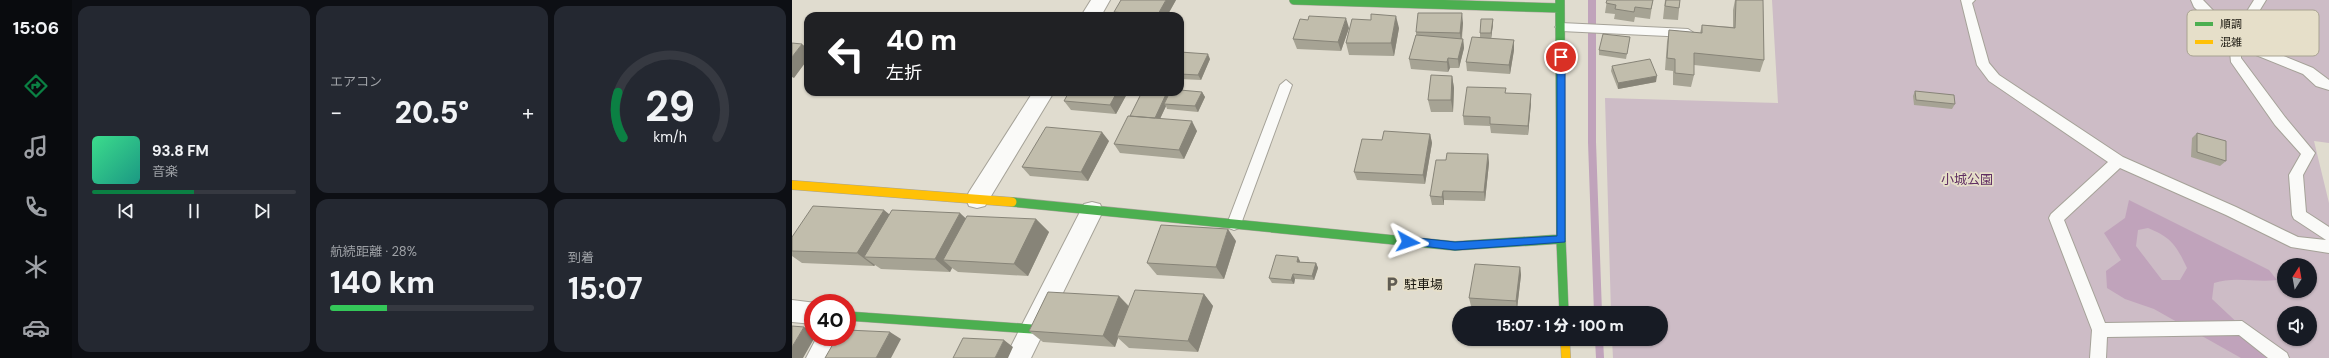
<!DOCTYPE html>
<html lang="ja">
<meta charset="utf-8">
<style>
body{margin:0;font-family:"DM Sans","Noto Sans JP",sans-serif;background:#242831;color:#f1f3f6;height:100vh;display:flex;flex-direction:column;font-size:15px;white-space:nowrap}
*{box-sizing:border-box;margin:0}
p{font-size:13px;color:#9ea1a6}
.icon{flex:none;width:22px;height:22px;fill:none;stroke:currentColor;stroke-width:2;stroke-linecap:round;stroke-linejoin:round}
.map{position:relative;flex:1;overflow:hidden}
.drawer{display:flex;flex-direction:column;gap:6px;padding:6px;background:#0d0f14;width:720px}
.drawer>*{flex:none}
.guide{position:absolute;left:12px;top:12px;width:380px;height:84px;border-radius:12px;box-shadow:0 1px 3px #0004;background:#202124;color:#fff;overflow:hidden}
.needle{width:26px;rotate:11deg}
.tools{position:absolute;left:1485px;top:258px;display:grid;gap:8px}
.tools a{display:grid;place-items:center;width:40px;height:40px;border-radius:50%;background:#171b24;box-shadow:0 1px 3px #0004;font-size:20px}
.speed{position:absolute;left:12px;top:294px;display:flex;gap:8px;font-size:20px;font-weight:700;text-align:center}
.speed>*{display:grid;place-content:center;width:52px;height:52px;border-radius:50%;background:#171b24;box-shadow:0 1px 3px #0004;line-height:1}
.speed .limit{border:6px solid #d22;background:#fff;color:#111}
.pin{position:absolute;display:grid;place-items:center;width:34px;height:34px;color:#fff;margin:-17px;border:2px solid #fff;border-radius:50%;box-shadow:0 1px 4px #0007}
.me{position:absolute;width:44px;margin:-22px;rotate:95deg;stroke-linejoin:round;filter:drop-shadow(0 0 3px #0008)}
.turn{display:flex;align-items:center;gap:14px;height:84px;padding:0 16px;font-size:18px}
.turn .icon{width:52px;height:52px;stroke-width:2.5}
.turn b{display:block;font-size:28px;line-height:34px}
.big{font-size:30px;font-weight:800;line-height:1.1}
.drawer .widget{flex:1;display:flex;flex-direction:column;justify-content:center;gap:6px;min-width:0;padding:0 14px;border-radius:12px;background:#242831}
.drawer .dial{align-items:center;gap:0}
.dial svg{height:104px;overflow:visible;fill:none;stroke:#363941;stroke-width:7;stroke-linecap:round;text-anchor:middle}
.dial text{fill:#f1f3f6;stroke:none}
.song{display:flex;align-items:center;gap:12px}
.cover{width:48px;height:48px;border-radius:6px;background:linear-gradient(135deg,hsl(150 70% 55%),hsl(170 70% 35%))}
.played{height:4px;border-radius:2px;background:linear-gradient(90deg,#0b8043 50%,#363941 50%)}
.keys{display:flex;justify-content:space-around;direction:ltr}
.heat{display:flex;justify-content:space-between;align-items:center;font-size:22px;direction:ltr}
.charge{height:6px;border-radius:3px;background:linear-gradient(90deg,#34c759 28%,#363941 0)}
.drawer .tiles{flex:1;display:grid;gap:6px;grid-template-columns:repeat(3,1fr)}
.widget:first-child{grid-row:span 2}
.trip{position:absolute;left:660px;top:306px;width:216px;height:40px;border-radius:20px;background:#171b24;box-shadow:0 1px 3px #0004;font-weight:800;line-height:40px;text-align:center}
main{display:flex;flex:1;min-height:0}
.dock{display:flex;flex-direction:column;width:72px;justify-content:space-around;align-items:center;background:#090b0e;color:#9ea1a6}
.dock .icon{width:28px;height:28px}
.dock .selected{color:#0b8043}
.dock b{font-size:18px;color:#f1f3f6}
.map>svg:first-child{display:block}
</style>
<main>
<nav class="dock">
<b>15:06</b>
<svg class="icon selected" aria-label="directions" viewBox="0 0 24 24"><path d="M12 3l9 9-9 9-9-9zM9 14v-3h6M13 9l2 2-2 2"/></svg>
<svg class="icon" aria-label="music" viewBox="0 0 24 24"><path d="M9 18V5l10-2v13"/><circle cx="6" cy="18" r="3"/><circle cx="16" cy="16" r="3"/></svg>
<svg class="icon" aria-label="phone" viewBox="0 0 24 24"><path d="M5 4h4l2 5-3 2q2 4 5 5l2-3 5 2v4C11 20 4 13 5 4z"/></svg>
<svg class="icon" aria-label="climate" viewBox="0 0 24 24"><path d="M12 3v18M4 7l16 10M4 17L20 7"/></svg>
<svg class="icon" aria-label="car" viewBox="0 0 24 24"><path d="M5 17H2v-5l4-1 3-4h7l3 4 3 1v5h-3M9 17h6M6 11h13"/><circle cx="7" cy="17" r="2"/><circle cx="17" cy="17" r="2"/></svg>
</nav>
<section class="drawer">
<div class="tiles">
<div class="widget">
<div class="song"><i class="cover"></i><div><b>93.8 FM</b><p>音楽</p></div></div>
<div class="played"></div>
<div class="keys"><svg class="icon" aria-label="previous" viewBox="0 0 24 24"><path d="M18 5L8 12l10 7zM5 5v14"/></svg><svg class="icon" aria-label="pause" viewBox="0 0 24 24"><path d="M8 5v14M16 5v14"/></svg><svg class="icon" aria-label="next" viewBox="0 0 24 24"><path d="M6 5l10 7-10 7zM19 5v14"/></svg></div>
</div>
<div class="widget"><p>エアコン</p>
<div class="heat"><a>−</a><b class="big">20.5°</b><a>+</a></div>
</div>
<div class="widget dial"><svg viewBox="0 0 100 80">
<path d="M14 69A42 42 0 1 1 86 69"/>
<path d="M14 69A42 42 0 0 1 10 34" stroke="#0b8043"/>
<text x="50" y="56" font-size="32" font-weight="700">29</text>
<text x="50" y="72" font-size="11">km/h</text>
</svg></div>
<div class="widget"><p>航続距離 · 28%</p><b class="big">140 km</b><div class="charge"></div></div>
<div class="widget"><p>到着</p><b class="big">15:07</b></div>
</div>
</section>
<div class="map">
<svg width="1537" height="358" viewBox="0 0 1537 358">
<rect width="100%" height="100%" fill="#e0dccf"/>
<path fill="#cdbcc6" fill-rule="evenodd" d="M980 0H1537V143L1522 141 1537 203V358H821L820 339H869V313H819L813 98 986 103ZM1492 265H1518V291H1492ZM1492 313H1518V339H1492Z"/>
<path fill="#c0a3bb" fill-rule="evenodd" d="M1337 200 1477 270 1485 280C1464 283 1443 276 1422 283L1420 299 1452 329 1495 358H1449L1362 309 1333 299 1315 288 1314 271 1329 260 1312 233 1333 218ZM1356 228C1380 238 1384 245 1395 268L1388 280H1370L1344 246 1346 230Z"/>
<g fill="none" stroke-linecap="round" stroke-linejoin="round">
<path stroke="#c0a3bb" stroke-width="8" d="M800 0V142L806 313
M807 339 808 358"/>
<g stroke="#a5a298" stroke-width="2">
<path id="lane" d="M1169 0H1183L1180 3 1197 63 1207 75 1331 157 1444 207 1506 237 1534 240 1502 219 1500 215 1497 175 1509 154 1483 125 1439 62 1437 42 1402 7 1399 0H1411L1442 32 1462 0H1474L1450 39 1521 68 1537 80V90L1524 86 1511 74 1449 49V58L1493 117 1523 153 1511 175 1514 212 1537 227V253L1499 247 1434 215 1328 168 1272 220 1313 323 1450 321 1495 353 1497 358H1476L1447 335 1315 337 1314 358H1298L1300 330 1257 218 1259 214 1316 162 1197 81 1185 65Z
M769 23 896 29 902 33 896 37 769 31 763 27Z
M494 80 500 85 449 224 447 228 442 230 437 228 435 224 488 85Z"/>
</g>
<g stroke="#a5a298" stroke-width="2">
<path id="street" d="M299 0H318L309 16H289Z
M241 92H262L193 206 185 208 177 206 174 199 177 192Z
M300 202 308 204 311 211 239 358H213L292 204Z
M0 300 24 303H21V324L0 322Z
M25 337H51L41 358H14Z"/>
</g>
<g stroke="#a5a298" stroke-width="10">
<path id="fast" d="M502 0 768 8
M768 0 769 239 772 313
M220 202 663 246 769 239
M55 316 240 329"/>
</g>
<g stroke="#a5a298" stroke-width="10">
<path id="slow" d="M0 185 220 202
M773 339 774 358"/>
</g>
<use href="#lane" fill="#fafaf8" fill-rule="evenodd"/>
<use href="#street" fill="#fafaf8" fill-rule="evenodd"/>
<use href="#fast" stroke="#4caf50" stroke-width="9"/>
<use href="#slow" stroke="#ffc107" stroke-width="9"/>
</g>
<path fill="#a6a394" d="M384 0 375 16H325L322 12Z
M815 0H861L858 19 843 17 842 22 822 19 823 14 813 13Z
M873 0H888L886 20 871 19Z
M943 0H971L972 60 968 72 902 65V75L899 87 881 85V71L873 70 875 42 877 30 908 33 910 25 941 27V10Z
M701 19V24L699 39 722 40V50L718 74 675 71 674 62 688 38V33Z
M516 20 557 28 549 51 505 49 501 39Z
M671 23 670 39H671L672 48 667 68H658L656 72 619 69 617 59 624 35V32Z
M607 28 602 56 557 55 554 43Z
M838 37 834 59 807 55V50Z
M388 52 418 59 409 80 388 79Z
M820 66 864 82 826 89 819 71Z
M660 76 662 88 661 112H639L636 100Z
M1123 91 1163 104 1160 109 1122 105 1121 96Z
M277 92H336L324 114 279 110 272 101Z
M350 92H410L413 97 406 112 375 109 374 106 368 119 405 131 392 159 328 153 322 144 338 116Z
M714 93 739 103 736 135 699 133 698 126 672 125 671 116Z
M1405 133 1434 161 1428 166 1399 157 1400 138Z
M638 134 640 143 633 184 565 180 562 172 590 140Z
M317 141 296 181 238 176 230 167Z
M696 154 697 163 693 201 652 200V205H640L638 196 654 160Z
M97 214 174 219H244L257 232 236 276 166 272 160 268 158 272 89 269 83 265 82 266 10 263 0 256V237Z
M444 241 432 279 365 275 355 263Z
M508 261V262L524 263 526 268 522 280 503 279 502 284 480 283 477 278Z
M728 267 729 275 725 309 679 306 677 298Z
M412 294 421 306 406 352 337 348 326 338 323 347 251 342 237 331 327 296 337 306Z"/>
<path fill="#878478" d="M374 0H384L375 16H365Z
M670 13 671 23 669 42 668 33Z
M604 16 607 28 602 56 599 43Z
M554 18 557 28 549 51 546 42Z
M701 19V24L699 39V33Z
M671 39 672 48 667 68 666 59Z
M722 40V50L718 74 717 65Z
M10 44 16 49V59L2 78 0 77V57Z
M416 54 418 59 409 80 406 75Z
M656 58 658 68 656 72 655 62Z
M660 76 662 88 661 112 659 100Z
M865 76 864 82 826 89V83Z
M325 92H336L324 114 318 105Z
M375 92H378L372 104 374 106 365 125 362 120Z
M410 92 413 97 406 112 403 106Z
M739 94V103L736 135V126Z
M400 121 405 131 392 159 387 150Z
M310 132 317 141 296 181 289 172Z
M638 134 640 143 633 184 631 175Z
M696 154 697 163 693 201 692 192Z
M651 191 652 200V205L650 197Z
M92 210 108 223 72 257 83 265 82 266 65 253Z
M168 213 182 226 151 260 160 268 158 272 143 259Z
M244 219 257 232 236 276 222 264Z
M436 229 444 241 432 279 424 267Z
M506 257 508 261 507 266 505 262Z
M524 263 526 268 522 280 520 276Z
M728 267 729 275 725 309 724 301Z
M501 274 503 279 502 284 499 280Z
M412 294 421 306 406 352 396 341Z
M327 296 338 308 325 336 326 338 323 347 311 336Z
M12 327 21 332V337H23L11 358H0V347Z
M98 332 109 339 99 358H84Z
M212 340 221 347 216 358H203Z"/>
<path fill="#c1bdac" stroke="#878478" d="M329 0H374L365 16 322 12Z
M815 0H861L859 9 843 7 842 12 823 9 824 5 814 3Z
M874 0H888L887 8 873 6Z
M944 0H971L972 60 902 53V75L883 73V59L875 58 877 30 910 33V25L943 28Z
M626 13H670L668 33 624 32Z
M579 14 604 16 599 43H554L560 19 579 20Z
M517 16 554 18 546 42 501 39 508 19 516 20Z
M689 19H701L699 33H688Z
M811 34 838 37 835 54 807 50Z
M624 35 671 39 666 59 656 58 655 62 617 59Z
M680 37 722 40 717 65 674 62Z
M0 43 10 44 0 57Z
M388 52 416 54 406 75 388 74Z
M858 59 865 76 826 83 820 66Z
M639 75 660 76 659 100H636Z
M675 87 714 88 713 93 739 94 736 126 698 124V117L671 116Z
M388 90 410 92 403 106 372 104 378 92H388Z
M1123 91 1162 95 1163 104 1124 100Z
M277 92H325L318 105 272 101Z
M350 92H375L363 118 338 116Z
M336 116 400 121 387 150 322 144Z
M254 127 310 132 289 172 230 167Z
M592 131 638 134 631 175 562 172 570 139 590 140Z
M1405 133 1434 141V161L1405 152Z
M655 153 696 154 692 192 651 191 650 197 638 196 644 160H654Z
M21 206 92 210 65 253 0 251V237Z
M100 210 168 213 143 259 72 257Z
M175 216 244 219 222 264 151 260Z
M369 225 436 229 424 267 355 263Z
M484 255 506 257 505 262 524 263 520 276 501 274 499 280 477 278Z
M683 264 728 267 724 301 677 298Z
M343 290 412 294 396 341 325 336Z
M256 292 327 296 311 336 237 331Z
M0 326 12 327 0 347Z
M55 330 98 332 84 358H33L45 337H55Z
M171 338 212 340 203 358H161Z"/>
<path fill="#1a73e8" stroke="#114b97" d="M769 54 773 57V242L663 250 613 244 611 242 616 237 663 242 765 236V57Z"/>
<defs>
<g id="parking-bare" transform="scale(1.2)"><path d="M-3.5-5.5H1a3.5 3.5 0 0 1 0 7H-1V5.5H-3.5ZM-1-3.4V-.6H.8a1.4 1.4 0 0 0 0-2.8Z" fill="#5f5b52" stroke="#e6dfc9" stroke-width="2.5" paint-order="stroke"/></g>
</defs>
<g fill-rule="evenodd">
<use href="#parking-bare" x="600" y="284"/>
</g>
<g text-anchor="middle" stroke-width="3.5" stroke-linejoin="round" paint-order="stroke">
<g font-size="13" fill="#602e62" stroke="#e6dfc9">
<text x="1175" y="184">小城公園</text>
</g>
<g font-size="13" fill="#19160e" stroke="#e6dfc9" text-anchor="start">
<text x="612" y="289">駐車場</text>
</g>
</g>
<rect x="1395" y="10" width="132" height="46" rx="6" fill="#e6dfc9" stroke="#a8a391" stroke-width="1"/>
<rect x="1403" y="22" width="18" height="4" fill="#4caf50"/>
<rect x="1403" y="40" width="18" height="4" fill="#ffc107"/>
<g font-size="11" fill="#19160e">
<text x="1428" y="28">順調</text>
<text x="1428" y="46">混雑</text>
</g>
</svg>
<div class="tools">
<a><svg class="needle" viewBox="-14 -14 28 28"><path d="M0-13l5 13h-10z" fill="#e53935"/><path d="M0 13l5-13h-10z" fill="#9ea1a6"/></svg></a>
<a><svg class="icon" aria-label="sound" viewBox="0 0 24 24"><path d="M4 9h4l5-4v14l-5-4H4zM17 9q2 3 0 6"/></svg></a>
</div>
<div class="speed"><div class="limit">40</div></div>
<div class="pin" style="left:769px;top:57px;background:#d93025"><svg class="icon" aria-label="arrive" viewBox="0 0 24 24"><path d="M6 21V4h12l-3 4 3 4H6"/></svg></div>
<svg class="me" style="left:616px;top:242px" viewBox="-20 -20 40 40"><path d="M0-17L14 15 0 8-14 15z" fill="#1a73e8" stroke="#fff" stroke-width="4"/></svg>
<div class="trip">15:07 · 1 分 · 100 m</div>
<div class="guide">
<div class="turn"><svg class="icon" aria-label="left" viewBox="0 0 24 24"><path d="M17 20v-9H6M10 6l-5 5 5 5"/></svg><div><b>40 m</b>左折</div></div>
</div>
</div>
</main>
